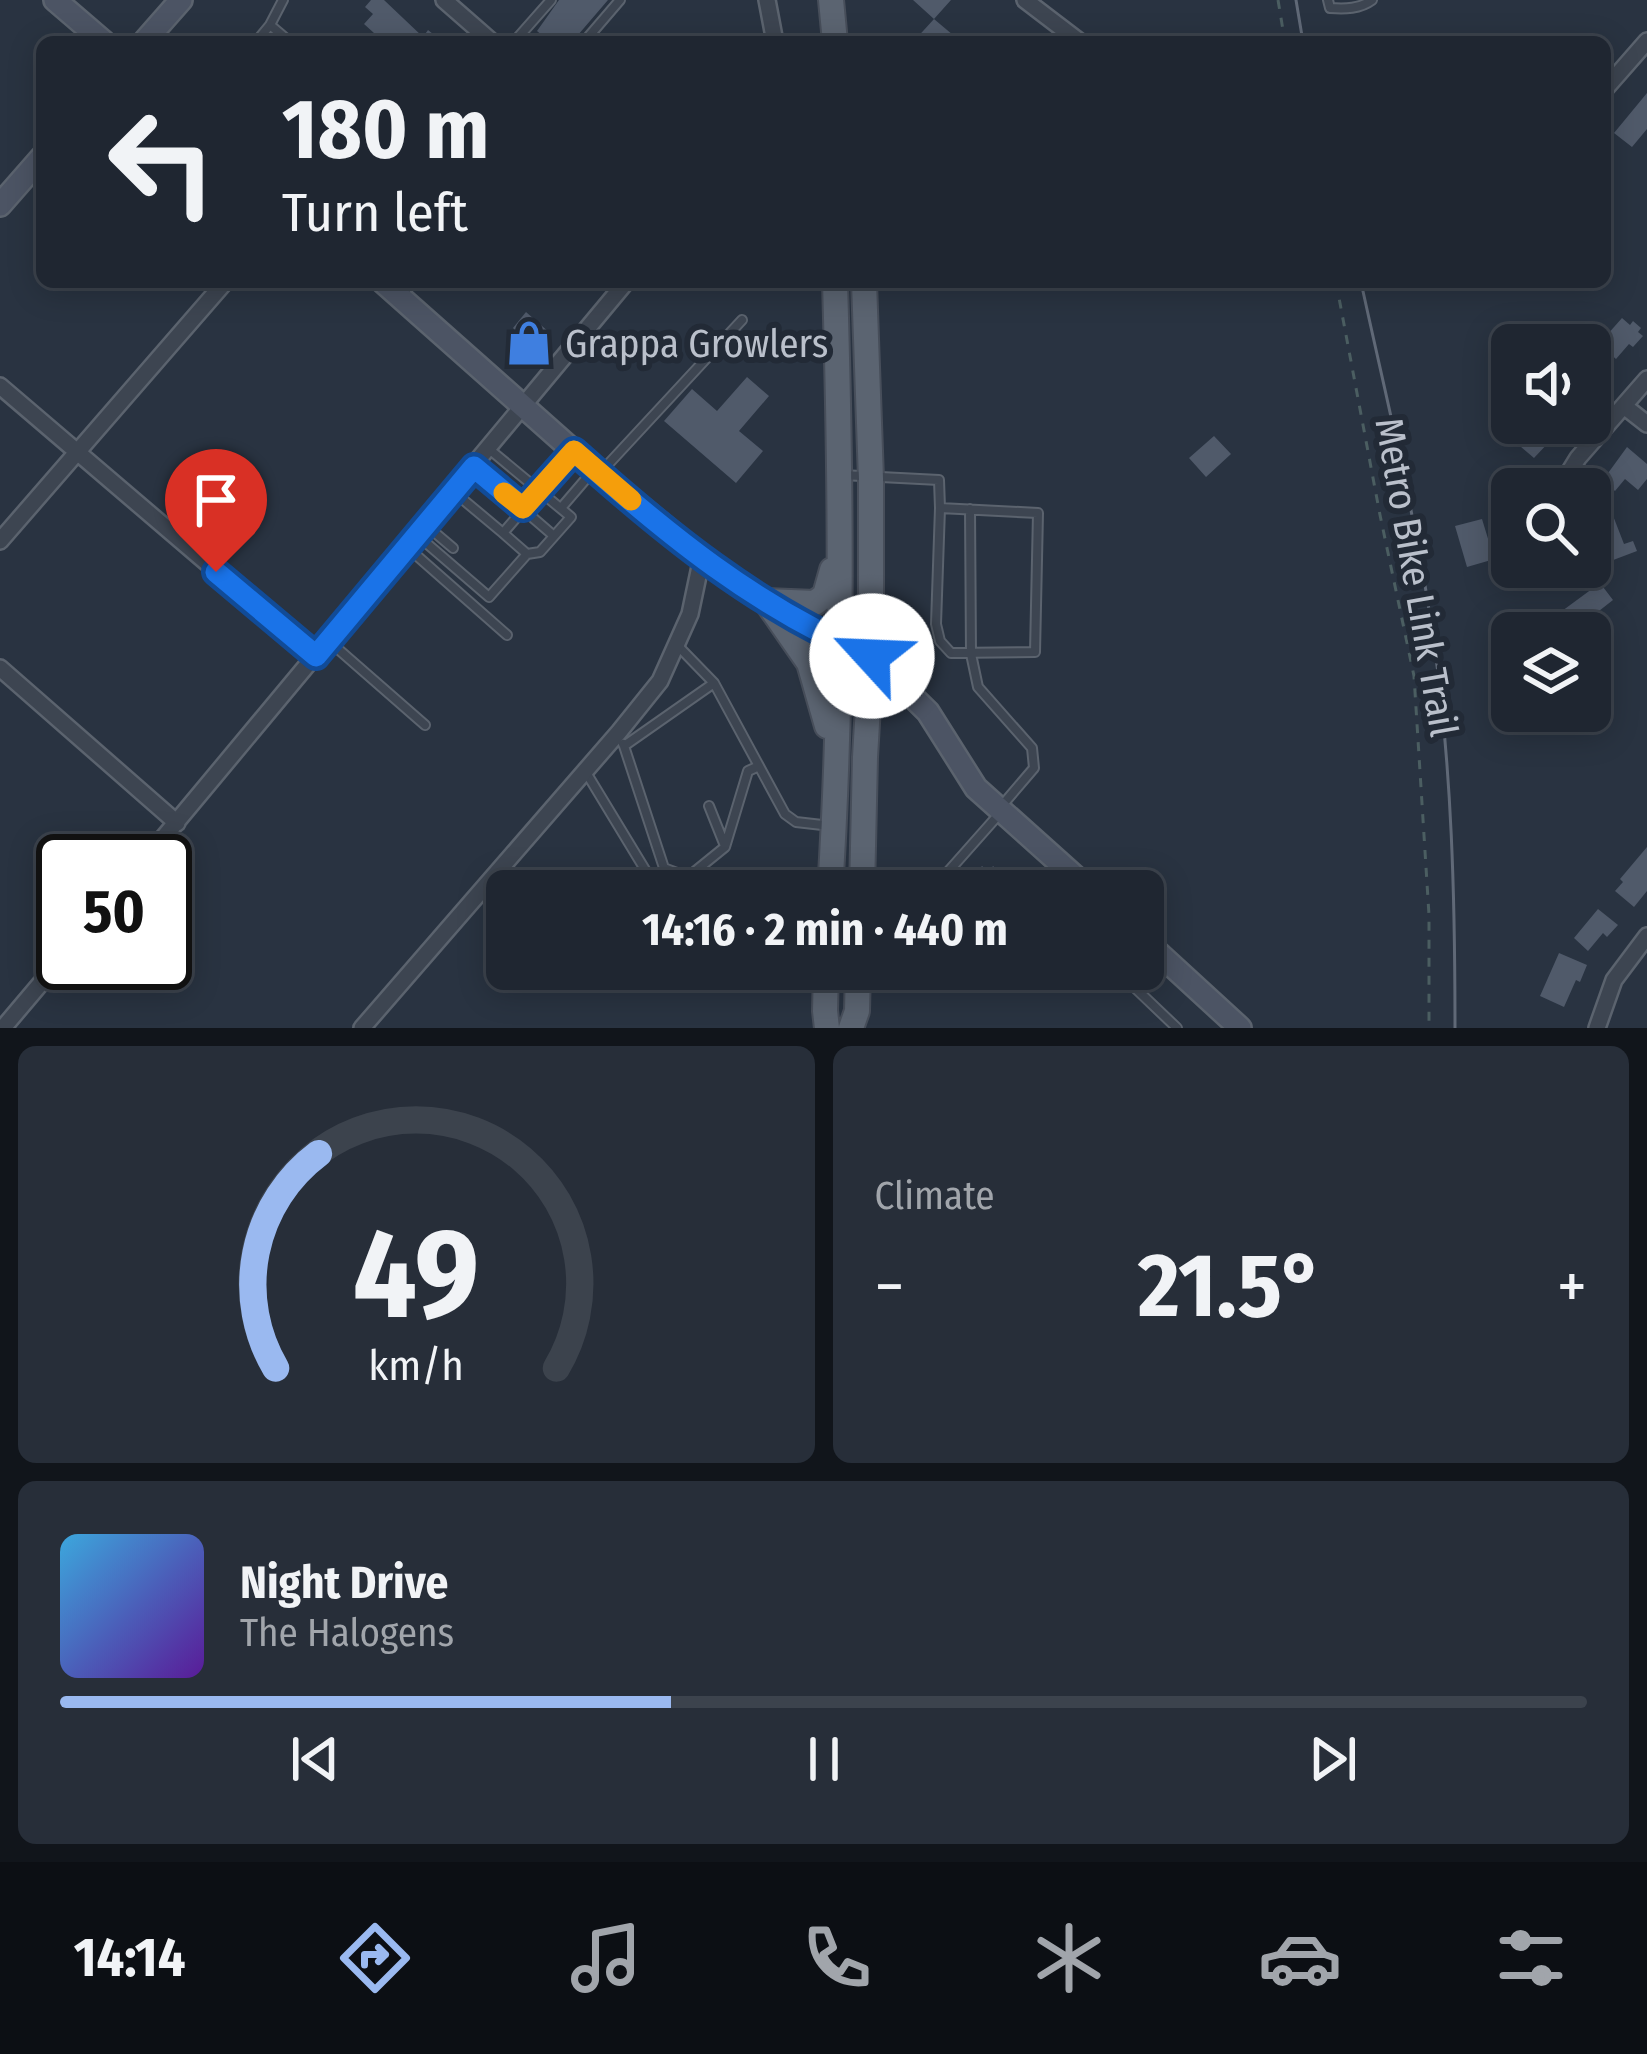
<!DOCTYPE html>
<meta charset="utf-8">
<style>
body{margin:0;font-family:"Fira Sans Condensed",sans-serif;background:#272e39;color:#f1f3f6;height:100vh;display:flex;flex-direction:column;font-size:45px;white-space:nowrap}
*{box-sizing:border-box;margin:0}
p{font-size:39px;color:#a1a5ab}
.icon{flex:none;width:66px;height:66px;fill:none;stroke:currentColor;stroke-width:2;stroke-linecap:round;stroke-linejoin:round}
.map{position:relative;height:1028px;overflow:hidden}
.sheet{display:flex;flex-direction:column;gap:18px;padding:18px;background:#11151b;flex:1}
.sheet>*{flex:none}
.hud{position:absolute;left:36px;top:36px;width:1575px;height:252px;border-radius:18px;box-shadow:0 6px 30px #0003,0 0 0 3px #3c434d;background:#1f2631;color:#f1f3f6;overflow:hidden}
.tools{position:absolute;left:1491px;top:324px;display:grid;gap:24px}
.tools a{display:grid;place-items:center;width:120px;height:120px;border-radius:18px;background:#1f2631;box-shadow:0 6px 30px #0003,0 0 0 3px #3c434d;font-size:60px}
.speed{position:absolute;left:36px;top:834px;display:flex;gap:24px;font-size:60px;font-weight:700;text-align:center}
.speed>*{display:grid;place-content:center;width:156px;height:156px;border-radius:50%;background:#1f2631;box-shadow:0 6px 30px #0003,0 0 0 3px #3c434d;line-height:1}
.speed .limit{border:6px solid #111;border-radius:18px;background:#fff;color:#111}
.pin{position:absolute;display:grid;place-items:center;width:102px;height:102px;color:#fff;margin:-123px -51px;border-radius:50% 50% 50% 0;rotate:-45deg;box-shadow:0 0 12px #0007}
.pin .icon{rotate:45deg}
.me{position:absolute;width:132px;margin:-66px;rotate:295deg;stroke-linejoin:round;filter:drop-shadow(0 0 9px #0008)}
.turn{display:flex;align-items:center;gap:42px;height:252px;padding:0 48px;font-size:54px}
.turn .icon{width:156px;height:156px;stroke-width:2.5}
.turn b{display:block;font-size:84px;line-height:102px}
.big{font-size:90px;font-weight:700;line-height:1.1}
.sheet .card{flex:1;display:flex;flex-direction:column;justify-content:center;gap:18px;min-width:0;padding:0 42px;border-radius:18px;background:#272e39}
.sheet .dial{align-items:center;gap:0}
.dial svg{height:312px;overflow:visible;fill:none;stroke:#3c434d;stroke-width:7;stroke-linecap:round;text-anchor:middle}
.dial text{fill:#f1f3f6;stroke:none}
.song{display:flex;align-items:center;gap:36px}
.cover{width:144px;height:144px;border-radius:18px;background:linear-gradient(135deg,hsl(200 70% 55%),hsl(270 70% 35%))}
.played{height:12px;border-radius:6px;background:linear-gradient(90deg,#9ab9f0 40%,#3c434d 40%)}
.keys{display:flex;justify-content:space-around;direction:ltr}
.heat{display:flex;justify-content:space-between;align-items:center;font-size:66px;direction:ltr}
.sheet .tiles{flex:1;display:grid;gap:18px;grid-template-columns:1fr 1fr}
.card:last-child{grid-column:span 2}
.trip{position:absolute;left:486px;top:870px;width:678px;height:120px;border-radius:18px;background:#1f2631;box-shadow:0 6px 30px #0003,0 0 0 3px #3c434d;font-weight:700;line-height:120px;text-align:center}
.dock{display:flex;height:192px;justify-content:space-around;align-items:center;background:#0c0f14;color:#a1a5ab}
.dock .icon{width:84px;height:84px}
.dock .selected{color:#9ab9f0}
.dock b{font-size:54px;color:#f1f3f6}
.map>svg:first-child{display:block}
</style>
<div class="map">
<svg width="1647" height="1028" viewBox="0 0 1647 1028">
<rect width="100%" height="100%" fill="#293341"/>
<path fill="#505a6a" d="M371 0H384L423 37 428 30 443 42H384L364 24 373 14 365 7Z
M559 0H608L572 42H550L537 31Z
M913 0H951L934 19 953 35 946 42H913L934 19Z
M1647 93V129L1632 147 1614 133Z
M526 312 550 333 530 356 512 341 518 333 513 328Z
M1622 318 1630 325 1633 321 1641 328 1638 332 1643 336 1633 347 1629 344 1616 359 1599 344Z
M747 377 769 396 739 431 763 451 736 483 664 421 692 389 717 411Z
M1527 423H1567L1534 458 1513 440Z
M1214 436 1231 454 1206 477 1189 458Z
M1627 447 1647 464V479L1638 490 1625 479 1615 491 1603 480Z
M1515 468 1532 477 1525 489H1512V512L1508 519 1488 507Z
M1610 508 1624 544 1633 541 1637 551 1608 562 1590 515Z
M1482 519 1489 542 1501 539 1505 556 1467 567 1455 526Z
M1600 583 1613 600 1576 629 1562 611Z
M1647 847V891L1634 907 1615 891 1623 882 1620 879Z
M982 866 989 872 993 866 1010 881 1018 872 1039 891H960Z
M1598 909 1618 925 1607 937 1603 933 1588 951 1574 938Z
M1559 953 1587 965 1580 982 1576 980 1564 1007 1540 996Z"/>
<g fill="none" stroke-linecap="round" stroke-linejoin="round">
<g stroke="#5b636e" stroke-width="12">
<path id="lane" d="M1328 0 1330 8C1345 9 1360 9 1372 0
M270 25 290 42
M256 42 270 25 283 0
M514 42 551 0
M584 42 620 0
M401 295 413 282
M489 449 571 517 540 552 527 554
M474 467 554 536
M601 472 742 320
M842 475 939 480 940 508 1038 513 1035 652 951 653 940 641 936 624 940 508
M454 492 503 533 573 452
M561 508 591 473
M970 509 971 654 978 687 1032 748 1034 768 999 809
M427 526 453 548
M417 535 489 597 527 554 503 533
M407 547 507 635
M330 642 425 725
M678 646 714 683 785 814 796 822 831 826
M623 744 624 746 714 683
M624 746 664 868 688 877 725 847 748 771 759 766
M584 769 658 891
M709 806 725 846
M633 891 647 874
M789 891 823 885
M931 891 1001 812
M1136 969 1132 975 1133 986 1177 1028"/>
</g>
<g stroke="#5b636e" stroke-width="20">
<path id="street" d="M444 0 492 42
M767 0 775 42
M1025 0 1080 42
M1605 89 1647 41
M0 386 316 656
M1624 406 1647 424
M1559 489 1578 458 1647 379
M0 541 225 282
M0 668 177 823
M144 861 626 282
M3 1028 63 957
M362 1028 619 732 660 681 690 614 702 557
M1597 1028 1614 980 1647 936"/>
</g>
<g stroke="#5b636e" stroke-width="26">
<path id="secondary" d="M55 0 104 42
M144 42 181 0
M0 205 42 157
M383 282 587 463 702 557 778 610 839 642 871 656 928 712 976 788 1091 891
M1143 939 1240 1028"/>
</g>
<g stroke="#474e5a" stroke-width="28">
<path id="primary" d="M831 0 835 42
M766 601 809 663 827 726
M766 601 815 603 825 595 832 570
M830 891C843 688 841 485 835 282
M862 891 865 757 871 656V479L864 282
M826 969 825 1011 827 1028
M851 1028 857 1011 858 969"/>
</g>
<path stroke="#4b5e61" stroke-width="3" stroke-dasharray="9 9" stroke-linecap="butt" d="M1278 0 1285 42
M1336 282 1380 515 1414 676 1429 915V1028"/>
<use href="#lane" stroke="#3d4551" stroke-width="8"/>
<use href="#street" stroke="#3d4551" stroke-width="15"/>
<use href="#secondary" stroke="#4c5464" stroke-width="21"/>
<use href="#primary" stroke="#5b6471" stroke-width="24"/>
<path stroke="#606977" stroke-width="3" d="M1296 0 1303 42
M1361 282C1387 402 1417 521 1434 643 1452 770 1455 900 1455 1028"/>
</g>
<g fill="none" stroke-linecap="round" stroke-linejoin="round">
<g stroke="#114b97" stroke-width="30">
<path id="route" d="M216 572 316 656 474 467 523 508 574 451C663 531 759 610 872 656"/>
</g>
<use href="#route" stroke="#1a73e8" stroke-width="21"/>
<path stroke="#f59e0b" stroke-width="21" d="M504 493 523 508 574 451 631 500"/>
</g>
<defs>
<g id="shop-bare" transform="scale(3.6)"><path d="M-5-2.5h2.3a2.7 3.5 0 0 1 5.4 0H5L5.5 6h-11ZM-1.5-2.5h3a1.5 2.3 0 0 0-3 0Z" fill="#3f7fe0" stroke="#222a36" stroke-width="2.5" paint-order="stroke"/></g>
</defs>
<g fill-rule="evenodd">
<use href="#shop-bare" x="529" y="343"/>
</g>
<g text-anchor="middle" stroke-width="12" stroke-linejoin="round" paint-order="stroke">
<g font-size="39" fill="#bac0cb" stroke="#222a36" text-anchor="start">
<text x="565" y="357">Grappa Growlers</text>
</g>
<g font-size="39" fill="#bac0cb" stroke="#222a36">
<text transform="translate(1417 577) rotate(80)" y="14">Metro Bike Link Trail</text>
</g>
</g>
</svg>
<div class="tools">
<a><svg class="icon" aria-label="sound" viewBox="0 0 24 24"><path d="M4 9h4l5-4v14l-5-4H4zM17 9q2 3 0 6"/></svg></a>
<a><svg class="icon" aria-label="search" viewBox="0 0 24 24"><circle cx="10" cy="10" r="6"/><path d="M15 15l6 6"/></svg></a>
<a><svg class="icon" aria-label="layers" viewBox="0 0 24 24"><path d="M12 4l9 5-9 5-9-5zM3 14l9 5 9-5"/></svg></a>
</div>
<div class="speed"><div class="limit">50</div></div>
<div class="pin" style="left:216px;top:572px;background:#d93025"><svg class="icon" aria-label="arrive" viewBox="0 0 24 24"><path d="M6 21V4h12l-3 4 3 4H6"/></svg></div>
<svg class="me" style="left:872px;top:656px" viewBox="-20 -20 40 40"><circle r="19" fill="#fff"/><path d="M0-13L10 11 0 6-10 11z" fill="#1a73e8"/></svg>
<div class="trip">14:16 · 2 min · 440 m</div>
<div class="hud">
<div class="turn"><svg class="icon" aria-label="left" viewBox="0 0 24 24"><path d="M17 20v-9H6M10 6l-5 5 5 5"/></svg><div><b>180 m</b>Turn left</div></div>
</div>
</div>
<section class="sheet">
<div class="tiles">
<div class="card dial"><svg viewBox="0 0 100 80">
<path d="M14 69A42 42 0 1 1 86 69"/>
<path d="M14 69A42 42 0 0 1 25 14" stroke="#9ab9f0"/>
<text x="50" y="56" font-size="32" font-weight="700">49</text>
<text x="50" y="72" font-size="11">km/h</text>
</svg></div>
<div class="card"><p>Climate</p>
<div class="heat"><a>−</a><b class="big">21.5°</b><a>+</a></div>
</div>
<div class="card">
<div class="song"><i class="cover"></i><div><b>Night Drive</b><p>The Halogens</p></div></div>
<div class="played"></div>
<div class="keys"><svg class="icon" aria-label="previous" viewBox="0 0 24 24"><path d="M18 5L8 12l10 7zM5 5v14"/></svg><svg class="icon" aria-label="pause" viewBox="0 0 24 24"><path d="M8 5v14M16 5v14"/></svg><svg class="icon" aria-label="next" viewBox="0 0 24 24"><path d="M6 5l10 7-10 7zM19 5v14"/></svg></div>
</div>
</div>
</section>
<nav class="dock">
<b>14:14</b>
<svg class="icon selected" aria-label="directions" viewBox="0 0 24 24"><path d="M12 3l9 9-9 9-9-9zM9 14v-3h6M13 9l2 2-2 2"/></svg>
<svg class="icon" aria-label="music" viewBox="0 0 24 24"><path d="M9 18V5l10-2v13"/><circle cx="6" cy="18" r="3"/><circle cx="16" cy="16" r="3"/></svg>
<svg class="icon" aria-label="phone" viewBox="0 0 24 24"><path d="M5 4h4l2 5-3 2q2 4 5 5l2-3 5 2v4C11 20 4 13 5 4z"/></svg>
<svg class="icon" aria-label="climate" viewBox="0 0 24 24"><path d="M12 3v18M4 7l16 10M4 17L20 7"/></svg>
<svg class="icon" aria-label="car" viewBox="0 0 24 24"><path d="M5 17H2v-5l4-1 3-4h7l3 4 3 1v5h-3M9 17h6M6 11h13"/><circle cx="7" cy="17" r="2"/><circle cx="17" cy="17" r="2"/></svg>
<svg class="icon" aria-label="filters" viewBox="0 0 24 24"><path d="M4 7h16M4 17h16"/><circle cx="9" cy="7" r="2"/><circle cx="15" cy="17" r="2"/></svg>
</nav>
